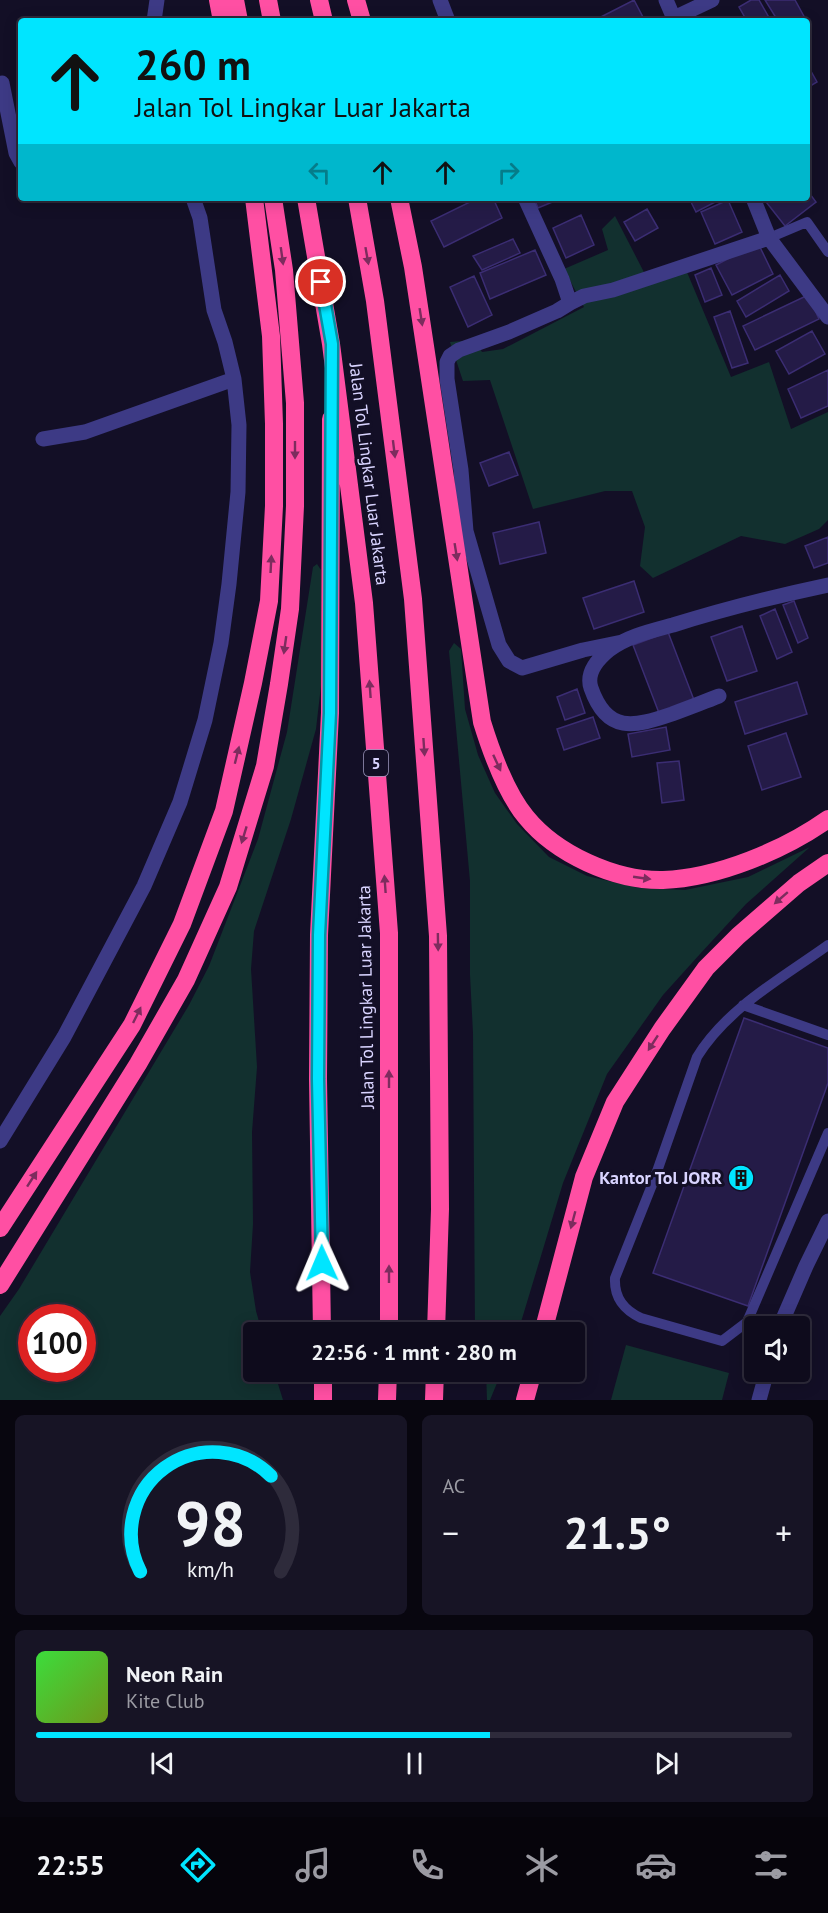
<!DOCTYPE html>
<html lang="id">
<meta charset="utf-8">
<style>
body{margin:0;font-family:"PT Sans",sans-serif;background:#171425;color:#f1f3f6;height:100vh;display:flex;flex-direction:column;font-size:22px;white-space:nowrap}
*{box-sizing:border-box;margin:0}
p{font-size:20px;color:#9b9ba3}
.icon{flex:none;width:33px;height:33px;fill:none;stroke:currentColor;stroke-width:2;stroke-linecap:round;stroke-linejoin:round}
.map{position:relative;height:1400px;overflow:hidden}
.details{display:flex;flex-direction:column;gap:15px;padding:15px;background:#08060f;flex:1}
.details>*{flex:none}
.banner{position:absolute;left:18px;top:18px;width:792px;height:183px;border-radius:6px;box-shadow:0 3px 15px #0003,0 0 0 2px #2e2b3b;background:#00e5ff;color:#111;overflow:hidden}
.fabs{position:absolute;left:744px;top:1316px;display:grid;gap:12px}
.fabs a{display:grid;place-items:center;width:66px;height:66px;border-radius:6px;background:#0e0b1c;box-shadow:0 3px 15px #0003,0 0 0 2px #2e2b3b;font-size:30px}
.speed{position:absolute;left:18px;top:1304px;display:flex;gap:12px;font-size:30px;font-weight:700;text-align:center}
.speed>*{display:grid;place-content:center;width:78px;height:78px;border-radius:50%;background:#0e0b1c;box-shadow:0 3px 15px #0003,0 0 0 2px #2e2b3b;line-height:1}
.speed .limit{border:9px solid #d22;background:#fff;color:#111}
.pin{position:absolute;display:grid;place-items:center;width:51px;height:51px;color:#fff;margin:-26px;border:3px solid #fff;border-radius:50%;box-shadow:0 2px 6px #0007}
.me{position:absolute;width:66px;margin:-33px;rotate:359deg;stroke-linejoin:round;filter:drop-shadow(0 0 4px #0008)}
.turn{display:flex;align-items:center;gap:21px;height:126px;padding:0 18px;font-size:27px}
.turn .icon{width:78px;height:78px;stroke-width:2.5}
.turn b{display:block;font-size:42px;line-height:51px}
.lanes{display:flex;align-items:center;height:57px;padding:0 18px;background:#0003;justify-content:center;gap:30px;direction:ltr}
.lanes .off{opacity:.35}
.big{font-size:45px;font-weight:700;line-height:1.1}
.details .tile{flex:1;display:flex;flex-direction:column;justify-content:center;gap:9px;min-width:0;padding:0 21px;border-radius:9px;background:#171425}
.details .dial{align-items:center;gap:0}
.dial svg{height:156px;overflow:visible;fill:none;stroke:#2e2b3b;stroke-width:7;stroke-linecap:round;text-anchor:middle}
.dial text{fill:#f1f3f6;stroke:none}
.song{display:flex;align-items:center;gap:18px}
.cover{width:72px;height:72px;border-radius:9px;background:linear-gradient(135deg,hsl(120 70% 55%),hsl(80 70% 35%))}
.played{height:6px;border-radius:3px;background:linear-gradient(90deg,#00e5ff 60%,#2e2b3b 60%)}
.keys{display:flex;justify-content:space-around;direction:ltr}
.heat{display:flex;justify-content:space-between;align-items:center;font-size:33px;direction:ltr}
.details .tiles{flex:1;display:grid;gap:15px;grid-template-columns:1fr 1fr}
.tile:last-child{grid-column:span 2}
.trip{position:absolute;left:243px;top:1322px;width:342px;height:60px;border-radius:6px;background:#0e0b1c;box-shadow:0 3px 15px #0003,0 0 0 2px #2e2b3b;font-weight:700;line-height:60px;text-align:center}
.tab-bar{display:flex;height:96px;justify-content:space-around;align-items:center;background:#06040b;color:#9b9ba3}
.tab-bar .icon{width:42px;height:42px}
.tab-bar .selected{color:#00e5ff}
.tab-bar b{font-size:27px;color:#f1f3f6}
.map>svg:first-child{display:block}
</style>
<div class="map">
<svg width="828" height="1400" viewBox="0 0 828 1400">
<rect width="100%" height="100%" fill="#130f26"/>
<path fill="#12302f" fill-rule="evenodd" d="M615 216 648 280 684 265 731 377 769 362 791 429 828 412V520L819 529 785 544 741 536 653 578 640 566 645 527 632 491H605L533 509 490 380 463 381 450 342 475 340 482 352 503 349 584 307 564 269 608 250 602 229Z
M317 564 321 570 322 677 316 729 291 819 254 931 251 969 257 1067 252 1132 253 1224 250 1272 256 1311 262 1332H254V1371H274L283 1400H0V1316L19 1289 189 1005 209 966 258 839 287 732 313 567ZM32 1317H82V1368H32Z
M454 643 461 649 465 709 478 755 495 793 517 824 549 857 587 876 639 888 685 890 748 877 810 847 746 904 700 954 663 995 607 1074 563 1183 518 1332H475L473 1033 470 975V881L449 651Z
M626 1345 729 1373 722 1400H611Z
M486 1371H502L490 1400H487Z"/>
<path fill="#241b47" stroke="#3b2d73" stroke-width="1.5" d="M634 0 645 21H593Z
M751 0H759L771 21H747L739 7Z
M765 0H795L806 20 778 21Z
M807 64 817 82 807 88Z
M807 190 816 202 785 226 763 198H807Z
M478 198H493L502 218 444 247 431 221Z
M534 198H562L538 208Z
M689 198H723L696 212Z
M728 200 742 232 715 244 701 212Z
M647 209 658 228 635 241 624 222Z
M581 215 594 245 566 258 553 228Z
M513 239 520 253 482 270 473 256Z
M758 243 773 274 732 295 716 265Z
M535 250 546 275 490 299 480 273Z
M711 268 722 295 705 302 695 275Z
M780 275 789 291 746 317 737 301Z
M474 276 492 315 468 327 450 287Z
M808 295 819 319 755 350 743 326Z
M730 311 748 363 732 368 714 317Z
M812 331 825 354 789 374 776 351Z
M828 370V406L801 418 788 389Z
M509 452 518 475 489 486 480 463Z
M539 522 546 553 500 564 493 533Z
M828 537V563L814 568 805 546Z
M634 581 644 612 594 629 583 598Z
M794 601 808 638 798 643 783 605Z
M775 609 792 652 777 659 760 616Z
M742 626 757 671 727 681 711 637Z
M668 632 694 700 659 713 633 645Z
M797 682 807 714 745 734 735 702Z
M577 689 585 713 565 720 557 697Z
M593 717 600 738 564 750 557 729Z
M666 727 670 750 632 757 628 734Z
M786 733 801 777 762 790 748 746Z
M679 761 684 800 662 803 657 763Z
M744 1018 828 1048V1083L748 1306 653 1273Z"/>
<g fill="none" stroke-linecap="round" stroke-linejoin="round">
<path stroke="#3d3a85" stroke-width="10" d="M769 238 807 222 828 252
M828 945C782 978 727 1008 697 1057L654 1180 615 1278C614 1298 624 1310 641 1318L722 1341 747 1322 828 1133
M743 1005 828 1035"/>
<path stroke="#3d3a85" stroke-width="15" d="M440 0 448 21
M666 0 675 21
M674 18 712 0
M154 21 157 0
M2 83 16 153 21 162
M525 198 562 279 570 303 584 296 613 290 769 238
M753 198 769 238 828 317
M570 303 557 311 509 332 459 350 450 356 447 362V379L461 470 466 531 499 645 509 661 522 668 583 650 622 642
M43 439 85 432 234 379
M719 696C704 702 688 708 672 714 634 727 607 734 591 688 586 673 598 659 609 650 628 636 651 631 673 625 724 609 776 596 828 585
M0 1141 64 1037 144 886 180 802 205 720 221 643 229 584 238 492 239 425 234 379 225 342 214 310 200 218 193 198
M780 1326 806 1266 828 1221
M759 1400 767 1371"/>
<path stroke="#ff4fa3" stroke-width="18" d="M218 0 222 21
M235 0 239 21
M268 0 272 21
M319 0 324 21
M356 0 362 21
M306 198 331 344 364 603 389 933V1332
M357 198 375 301 413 599 438 936 440 1209 436 1332
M399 198 413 267 482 722C491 751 506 793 526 817 556 854 615 881 663 880 718 878 784 850 828 819
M0 1228 132 1025 182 924 224 811 253 683 269 601 274 506V424L271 336 254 198
M0 1285 138 1064 186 980 228 887 265 766 279 684 290 609 295 506V403L284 270 273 198
M322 1332 318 1079 319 935 330 713 331 419
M543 1332 584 1177 615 1102 662 1029 706 968 738 936 799 883 828 863
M323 1371V1400
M387 1400 388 1371
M434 1400 435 1371
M525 1400 533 1371"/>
</g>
<defs><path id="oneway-solid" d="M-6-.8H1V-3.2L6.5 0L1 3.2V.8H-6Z" transform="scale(1.5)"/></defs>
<g fill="#7d2c5e">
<use href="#oneway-solid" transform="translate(282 256) rotate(82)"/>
<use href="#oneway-solid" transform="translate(367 256) rotate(80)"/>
<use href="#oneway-solid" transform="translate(421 317) rotate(81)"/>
<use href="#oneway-solid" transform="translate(394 449) rotate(83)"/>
<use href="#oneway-solid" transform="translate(295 450) rotate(90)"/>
<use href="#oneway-solid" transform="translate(456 552) rotate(81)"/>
<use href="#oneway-solid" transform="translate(271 564) rotate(-87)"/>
<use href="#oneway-solid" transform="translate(285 645) rotate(98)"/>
<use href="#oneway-solid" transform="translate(370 689) rotate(-94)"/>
<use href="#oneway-solid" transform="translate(424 747) rotate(86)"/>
<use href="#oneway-solid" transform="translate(237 755) rotate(-76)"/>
<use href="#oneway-solid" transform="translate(497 763) rotate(65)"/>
<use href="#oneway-solid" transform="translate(244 835) rotate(107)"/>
<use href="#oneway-solid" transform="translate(642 878) rotate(8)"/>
<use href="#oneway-solid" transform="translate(385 884) rotate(-94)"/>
<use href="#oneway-solid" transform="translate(781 898) rotate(139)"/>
<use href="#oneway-solid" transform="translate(438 942) rotate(89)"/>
<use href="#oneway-solid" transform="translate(137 1015) rotate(-64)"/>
<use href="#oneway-solid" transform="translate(653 1043) rotate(123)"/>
<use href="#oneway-solid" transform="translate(389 1079) rotate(-90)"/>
<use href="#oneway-solid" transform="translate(32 1179) rotate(-57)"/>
<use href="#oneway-solid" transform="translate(573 1220) rotate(105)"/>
<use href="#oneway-solid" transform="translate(389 1274) rotate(-90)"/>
</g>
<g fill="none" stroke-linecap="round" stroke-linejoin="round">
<g stroke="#0095a6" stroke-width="15">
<path id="route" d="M321 282 332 344 330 713 319 935 318 1079 322 1263"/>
</g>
<use href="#route" stroke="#00e5ff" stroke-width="10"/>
</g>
<defs>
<g id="building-disc" transform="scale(1.35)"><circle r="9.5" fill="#00e5ff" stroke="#130f26"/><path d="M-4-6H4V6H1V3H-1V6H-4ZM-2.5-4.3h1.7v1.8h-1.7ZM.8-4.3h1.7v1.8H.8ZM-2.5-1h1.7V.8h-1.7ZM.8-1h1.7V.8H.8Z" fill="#111"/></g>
</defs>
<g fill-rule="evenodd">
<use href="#building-disc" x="741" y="1178"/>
</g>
<g text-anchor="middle" stroke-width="6" stroke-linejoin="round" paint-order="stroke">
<rect fill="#130f26" stroke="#9e99be" stroke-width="1.5" x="364" y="750" width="24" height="26" rx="4.5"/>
<g font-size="16" font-weight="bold" fill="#d9d4ff">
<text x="376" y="769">5</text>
</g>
<g font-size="18" fill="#d9d4ff" stroke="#130f26">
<text transform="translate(369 474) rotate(83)" y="6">Jalan Tol Lingkar Luar Jakarta</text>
<text transform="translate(366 997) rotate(-91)" y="6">Jalan Tol Lingkar Luar Jakarta</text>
</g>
<g font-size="18" font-weight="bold" fill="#d9d4ff" stroke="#130f26" text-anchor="end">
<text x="722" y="1184">Kantor Tol JORR</text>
</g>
</g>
</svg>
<div class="fabs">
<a><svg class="icon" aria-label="sound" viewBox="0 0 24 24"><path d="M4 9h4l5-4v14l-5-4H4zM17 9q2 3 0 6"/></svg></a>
</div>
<div class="speed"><div class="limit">100</div></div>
<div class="pin" style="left:321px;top:282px;background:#d93025"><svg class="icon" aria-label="arrive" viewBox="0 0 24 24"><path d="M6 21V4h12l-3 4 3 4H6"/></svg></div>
<svg class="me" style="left:322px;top:1263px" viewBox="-20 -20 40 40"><path d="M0-17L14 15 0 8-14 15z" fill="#00e5ff" stroke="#fff" stroke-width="4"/></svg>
<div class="trip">22:56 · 1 mnt · 280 m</div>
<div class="banner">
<div class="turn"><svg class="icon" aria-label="ahead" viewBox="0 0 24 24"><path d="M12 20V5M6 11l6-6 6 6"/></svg><div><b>260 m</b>Jalan Tol Lingkar Luar Jakarta</div></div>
<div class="lanes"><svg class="icon off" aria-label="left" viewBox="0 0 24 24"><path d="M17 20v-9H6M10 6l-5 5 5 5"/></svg><svg class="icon" aria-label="ahead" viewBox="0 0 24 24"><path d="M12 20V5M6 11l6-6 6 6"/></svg><svg class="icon" aria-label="ahead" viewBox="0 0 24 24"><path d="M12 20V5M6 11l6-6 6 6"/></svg><svg class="icon off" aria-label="right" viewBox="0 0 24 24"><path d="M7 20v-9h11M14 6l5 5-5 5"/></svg></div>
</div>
</div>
<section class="details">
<div class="tiles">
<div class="tile dial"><svg viewBox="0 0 100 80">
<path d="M14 69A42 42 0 1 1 86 69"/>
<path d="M14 69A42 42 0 0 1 81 20" stroke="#00e5ff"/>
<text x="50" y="56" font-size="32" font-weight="700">98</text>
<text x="50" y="72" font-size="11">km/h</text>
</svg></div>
<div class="tile"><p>AC</p>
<div class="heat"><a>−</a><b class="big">21.5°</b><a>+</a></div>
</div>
<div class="tile">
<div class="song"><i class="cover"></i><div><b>Neon Rain</b><p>Kite Club</p></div></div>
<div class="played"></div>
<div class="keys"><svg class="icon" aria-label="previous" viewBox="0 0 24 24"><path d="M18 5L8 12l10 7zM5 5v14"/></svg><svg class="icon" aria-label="pause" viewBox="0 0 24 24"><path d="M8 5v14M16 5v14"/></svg><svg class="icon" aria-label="next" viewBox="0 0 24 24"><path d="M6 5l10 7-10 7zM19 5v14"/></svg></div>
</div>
</div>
</section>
<nav class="tab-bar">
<b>22:55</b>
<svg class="icon selected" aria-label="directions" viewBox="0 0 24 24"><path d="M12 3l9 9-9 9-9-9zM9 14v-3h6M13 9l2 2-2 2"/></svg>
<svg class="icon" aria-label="music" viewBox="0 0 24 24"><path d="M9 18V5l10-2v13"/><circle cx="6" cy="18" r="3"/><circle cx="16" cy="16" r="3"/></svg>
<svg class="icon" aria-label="phone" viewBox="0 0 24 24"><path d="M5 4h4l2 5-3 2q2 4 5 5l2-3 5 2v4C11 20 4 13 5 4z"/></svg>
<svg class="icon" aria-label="climate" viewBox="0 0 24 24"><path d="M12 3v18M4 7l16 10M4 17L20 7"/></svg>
<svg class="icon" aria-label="car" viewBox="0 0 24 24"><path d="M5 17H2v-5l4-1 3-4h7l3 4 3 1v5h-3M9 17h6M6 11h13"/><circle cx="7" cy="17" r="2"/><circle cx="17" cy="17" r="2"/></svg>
<svg class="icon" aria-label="filters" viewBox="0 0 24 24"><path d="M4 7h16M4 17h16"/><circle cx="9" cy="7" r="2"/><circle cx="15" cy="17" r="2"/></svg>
</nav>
